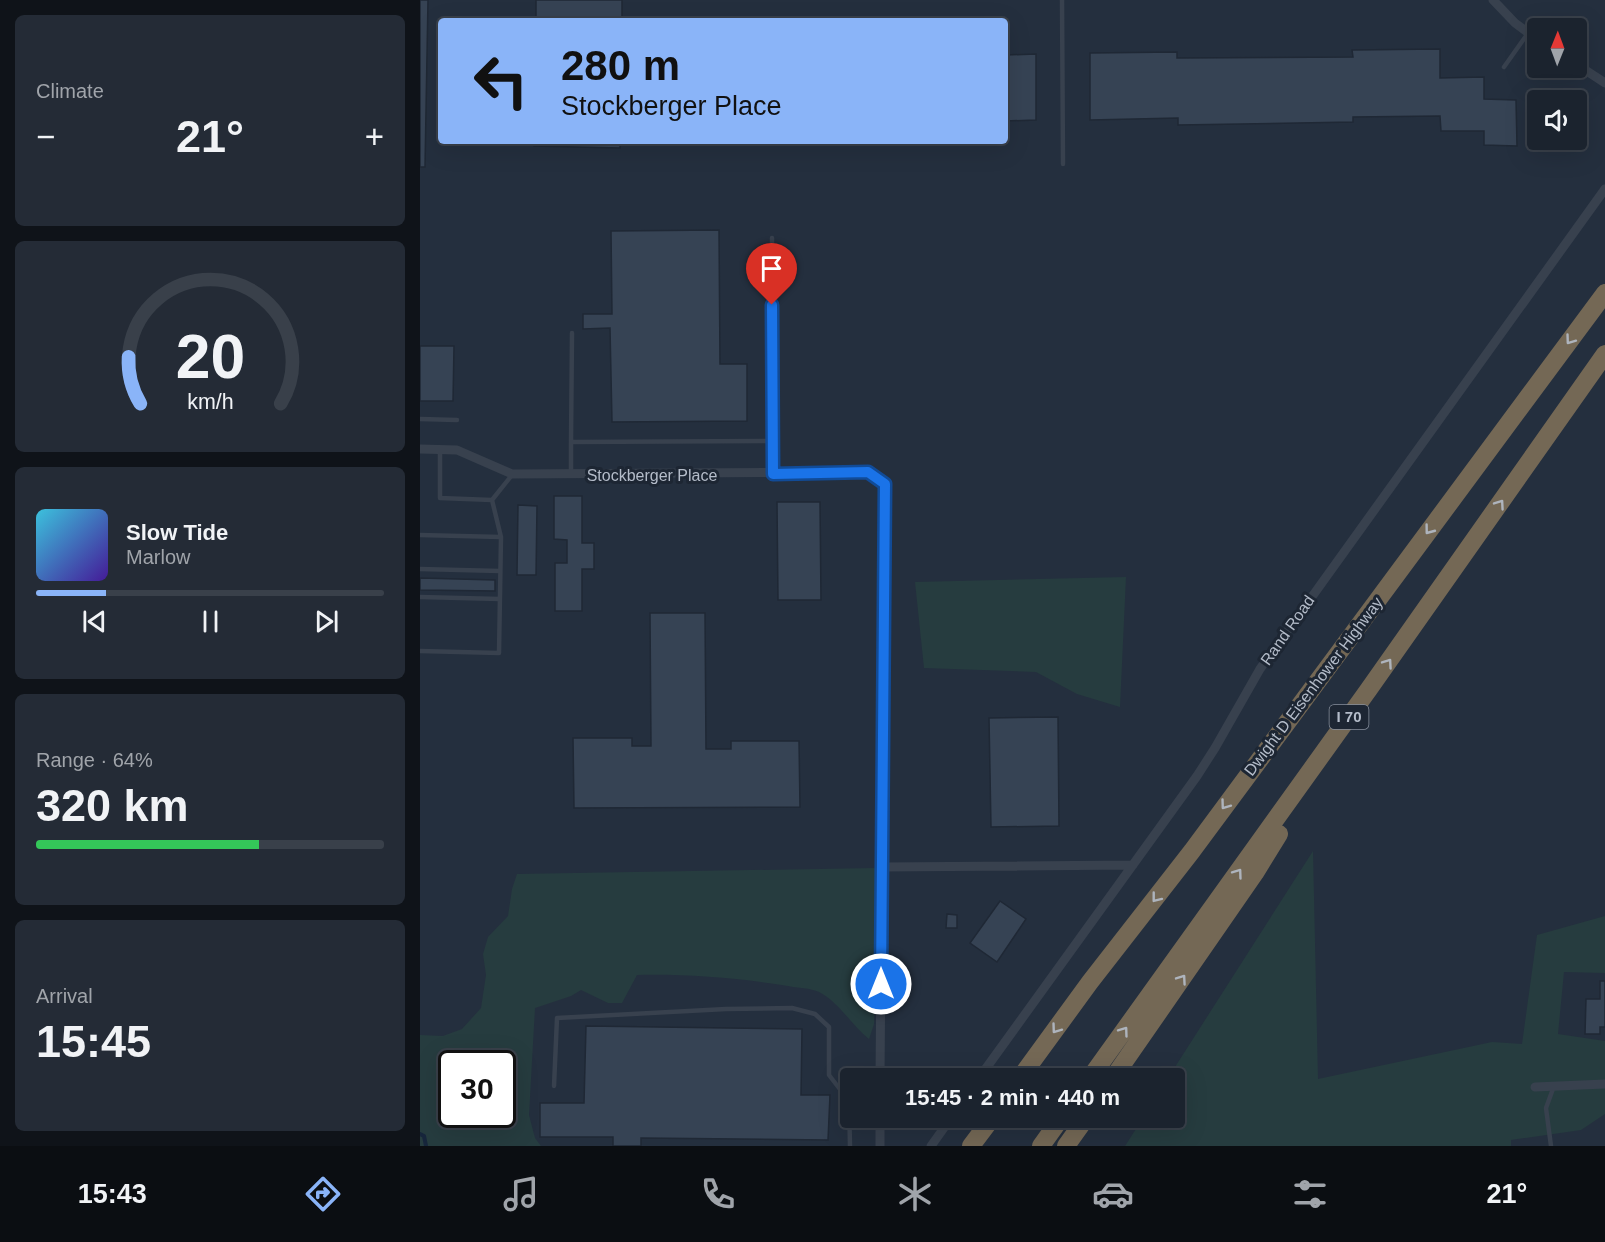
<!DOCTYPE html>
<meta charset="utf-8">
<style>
body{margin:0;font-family:Helvetica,sans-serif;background:#242b36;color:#f1f3f6;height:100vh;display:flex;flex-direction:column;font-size:22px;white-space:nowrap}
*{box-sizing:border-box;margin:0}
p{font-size:20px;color:#a0a4aa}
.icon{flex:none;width:33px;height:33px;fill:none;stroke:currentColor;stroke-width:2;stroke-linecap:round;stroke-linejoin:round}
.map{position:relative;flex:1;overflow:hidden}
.panel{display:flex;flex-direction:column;gap:15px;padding:15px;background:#0f1319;width:420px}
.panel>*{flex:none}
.top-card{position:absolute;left:18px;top:18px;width:570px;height:126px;border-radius:6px;box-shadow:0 6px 24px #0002,0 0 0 2px #39404a;background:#8ab4f8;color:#111;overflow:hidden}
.needle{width:39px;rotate:1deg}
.tools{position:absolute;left:1107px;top:18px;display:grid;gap:12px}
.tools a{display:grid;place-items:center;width:60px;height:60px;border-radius:6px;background:#1b232e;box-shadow:0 6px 24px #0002,0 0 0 2px #39404a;font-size:30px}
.speed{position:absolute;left:18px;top:1050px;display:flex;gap:12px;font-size:30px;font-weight:700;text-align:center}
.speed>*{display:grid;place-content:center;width:78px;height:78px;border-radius:50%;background:#1b232e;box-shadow:0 6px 24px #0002,0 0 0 2px #39404a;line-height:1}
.speed .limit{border:3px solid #111;border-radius:9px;background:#fff;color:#111}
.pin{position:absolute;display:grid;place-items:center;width:51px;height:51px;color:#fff;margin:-62px -26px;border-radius:50% 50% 50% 0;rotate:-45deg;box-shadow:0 0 6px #0007}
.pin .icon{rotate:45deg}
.me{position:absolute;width:66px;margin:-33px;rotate:0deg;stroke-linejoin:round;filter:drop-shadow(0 0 4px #0008)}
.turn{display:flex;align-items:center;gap:21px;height:126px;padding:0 24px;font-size:27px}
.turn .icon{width:78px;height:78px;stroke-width:2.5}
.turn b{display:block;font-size:42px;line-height:51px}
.big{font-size:45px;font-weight:800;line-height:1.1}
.panel .tile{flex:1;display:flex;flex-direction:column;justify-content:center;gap:9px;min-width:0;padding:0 21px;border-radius:9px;background:#242b36}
.panel .dial{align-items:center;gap:0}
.dial svg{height:156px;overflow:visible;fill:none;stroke:#39404a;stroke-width:7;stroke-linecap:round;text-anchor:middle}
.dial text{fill:#f1f3f6;stroke:none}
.song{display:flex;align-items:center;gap:18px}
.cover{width:72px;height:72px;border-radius:9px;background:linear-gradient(135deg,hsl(190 70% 55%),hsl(260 70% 35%))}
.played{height:6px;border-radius:3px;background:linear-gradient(90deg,#8ab4f8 20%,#39404a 20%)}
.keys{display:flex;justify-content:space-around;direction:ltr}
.heat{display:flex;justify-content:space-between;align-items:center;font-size:33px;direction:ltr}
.charge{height:9px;border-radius:4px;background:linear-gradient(90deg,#34c759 64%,#39404a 0)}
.trip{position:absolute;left:420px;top:1068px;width:345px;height:60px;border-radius:6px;background:#1b232e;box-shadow:0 6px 24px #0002,0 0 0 2px #39404a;font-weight:800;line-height:60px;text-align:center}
.tab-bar{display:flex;height:96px;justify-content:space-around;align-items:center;background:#0b0e12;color:#a0a4aa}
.tab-bar .icon{width:42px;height:42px}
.tab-bar .current{color:#8ab4f8}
.tab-bar b{font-size:27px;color:#f1f3f6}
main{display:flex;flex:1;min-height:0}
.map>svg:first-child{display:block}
</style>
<main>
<section class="panel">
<div class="tile"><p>Climate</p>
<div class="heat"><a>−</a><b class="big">21°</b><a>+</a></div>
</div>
<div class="tile dial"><svg viewBox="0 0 100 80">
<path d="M14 69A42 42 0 1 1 86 69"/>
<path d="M14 69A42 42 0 0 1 8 45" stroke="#8ab4f8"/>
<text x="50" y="56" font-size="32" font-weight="700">20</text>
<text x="50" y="72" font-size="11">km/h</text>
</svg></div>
<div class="tile">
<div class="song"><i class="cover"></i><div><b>Slow Tide</b><p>Marlow</p></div></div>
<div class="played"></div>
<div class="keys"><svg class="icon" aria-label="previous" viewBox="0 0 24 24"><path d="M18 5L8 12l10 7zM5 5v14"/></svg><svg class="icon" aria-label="pause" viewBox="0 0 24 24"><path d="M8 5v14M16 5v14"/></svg><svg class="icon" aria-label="next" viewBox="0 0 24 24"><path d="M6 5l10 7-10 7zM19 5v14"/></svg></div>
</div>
<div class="tile"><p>Range · 64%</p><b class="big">320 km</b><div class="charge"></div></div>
<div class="tile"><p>Arrival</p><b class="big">15:45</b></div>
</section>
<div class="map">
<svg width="1185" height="1146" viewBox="0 0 1185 1146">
<rect width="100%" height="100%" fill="#242f3e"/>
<path fill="#263c3f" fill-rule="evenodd" d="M706 577 700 707 657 694 616 672 504 668 495 582Z
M893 851 898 1079 1072 1042 1102 1044 1117 935 1185 916V973L1144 972 1138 1034 1185 1041V1114L1161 1130 1091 1140V1146H705L723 1118H754V1078H748Z
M456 868 460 890 454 1024 449 1039C431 1025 420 1003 399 992 391 988 377 988 368 986 318 978 268 974 217 975L202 1003H188L161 990 151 996 115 1008 109 1115 115 1138 121 1146H0V1035L23 1036 42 1029 61 1008 66 975 63 954 68 937 88 916 92 889 97 874ZM32 1064H82V1114H32Z"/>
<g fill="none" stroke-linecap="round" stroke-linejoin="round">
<path stroke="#17263c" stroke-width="4" d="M0 1134 4 1136 6 1146"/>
</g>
<path fill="#364354" stroke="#1f2835" stroke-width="1.5" d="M0 0H8L5 167H0Z
M116 0H202V21H116Z
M1020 49V78L1064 77V99L1096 100 1097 146 1064 145V131H1021L1020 116 933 117V122L758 125V118L670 120V53L757 52V58L933 57 932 50Z
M616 54V120L585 121V55Z
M114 141H200V148L114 146Z
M299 230 300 364H327V421L192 422 190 328 163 329V314H192L191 231Z
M0 346H34L33 401H0Z
M134 496H162V543H174V569H162V611H135V563H147V540L134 539Z
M357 502H400L401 600H358Z
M98 505 117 506 116 575H97Z
M0 578 75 580V591L0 590Z
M230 613H285L286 749H311V741H379L380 807 154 808 153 738H212V746H231Z
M638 717 639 826 571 827 569 718Z
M580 901 606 919 577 962 550 943Z
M527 914 537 915V928H526Z
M1180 981H1185V1027H1180V1034H1165L1166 999H1180Z
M166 1026 382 1029 381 1095H410L408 1140 221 1138V1146H193V1137H120V1103H164Z"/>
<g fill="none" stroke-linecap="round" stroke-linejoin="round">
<path stroke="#38414e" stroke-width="4.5" d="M642 0 643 164
M1084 67 1108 33
M352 238 353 471
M0 419 37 420
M151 442 152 333
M20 450V498L72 500 92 475
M151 475V442L352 441
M72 500 81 537
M0 535 81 537 79 653 0 651
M0 569 80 571
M0 597 80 599
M134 1086 137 1018 306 1009 372 1008 395 1014 409 1027V1075L429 1101 430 1146
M1131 1146 1126 1108 1134 1086"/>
<path stroke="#38414e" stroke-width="9" d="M1073 0 1095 23 1118 40
M1156 64 1185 83
M0 449 37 450 92 474 448 472 465 484 460 1078
M462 867 713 865
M559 1078 777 776 795 748 840 669 1185 189
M1115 1087 1185 1084
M460 1146V1118
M511 1146 531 1118"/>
<path stroke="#746855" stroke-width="18" d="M600 1078 670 982 772 851 1185 293
M670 1078 949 689 1185 354
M693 1078 835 873 859 834
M551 1146 572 1118
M621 1146 641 1118
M646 1146 666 1118"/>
</g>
<defs><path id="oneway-chevron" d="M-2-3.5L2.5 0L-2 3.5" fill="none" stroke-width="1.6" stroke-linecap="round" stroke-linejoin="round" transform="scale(1.5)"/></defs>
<g stroke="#aeb4bd">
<use href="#oneway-chevron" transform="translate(1150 340) rotate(126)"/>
<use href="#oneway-chevron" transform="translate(1080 504) rotate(-55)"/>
<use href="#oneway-chevron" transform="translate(1009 530) rotate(127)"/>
<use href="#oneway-chevron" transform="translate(968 663) rotate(-55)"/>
<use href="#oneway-chevron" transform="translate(805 805) rotate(126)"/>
<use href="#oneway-chevron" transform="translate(818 873) rotate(-54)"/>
<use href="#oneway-chevron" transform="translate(736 898) rotate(128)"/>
<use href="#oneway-chevron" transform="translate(762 979) rotate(-55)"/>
<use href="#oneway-chevron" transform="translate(636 1029) rotate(126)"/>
<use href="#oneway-chevron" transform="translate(704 1031) rotate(-54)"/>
</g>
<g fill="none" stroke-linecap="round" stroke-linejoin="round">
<g stroke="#114b97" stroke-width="15">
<path id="route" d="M352 305 353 474 448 472 465 484 461 984"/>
</g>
<use href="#route" stroke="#1a73e8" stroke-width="10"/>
</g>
<g text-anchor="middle" stroke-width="6" stroke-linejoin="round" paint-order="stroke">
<rect fill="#1d2633" stroke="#878f9c" stroke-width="1.5" x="909.5" y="705" width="39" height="24" rx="4.5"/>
<g font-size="15" font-weight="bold" fill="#b4bcc9">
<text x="929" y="722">I 70</text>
</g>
<g font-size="16" fill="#b4bcc9" stroke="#1d2633">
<text x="232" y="481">Stockberger Place</text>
<text transform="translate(867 630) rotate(-55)" y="6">Rand Road</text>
<text transform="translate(893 686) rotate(-53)" y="6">Dwight D Eisenhower Highway</text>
</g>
</g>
</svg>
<div class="tools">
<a><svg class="needle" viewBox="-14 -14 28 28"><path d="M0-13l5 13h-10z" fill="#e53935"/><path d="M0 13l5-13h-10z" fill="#a0a4aa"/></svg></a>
<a><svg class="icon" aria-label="sound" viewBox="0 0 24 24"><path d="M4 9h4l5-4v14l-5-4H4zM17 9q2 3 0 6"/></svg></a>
</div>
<div class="speed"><div class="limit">30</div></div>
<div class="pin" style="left:352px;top:305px;background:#d93025"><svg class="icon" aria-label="arrive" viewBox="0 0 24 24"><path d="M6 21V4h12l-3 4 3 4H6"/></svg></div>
<svg class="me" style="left:461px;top:984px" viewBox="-20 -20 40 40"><circle r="17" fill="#1a73e8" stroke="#fff" stroke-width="3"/><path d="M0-11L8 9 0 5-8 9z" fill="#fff"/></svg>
<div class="trip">15:45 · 2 min · 440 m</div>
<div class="top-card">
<div class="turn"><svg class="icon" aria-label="left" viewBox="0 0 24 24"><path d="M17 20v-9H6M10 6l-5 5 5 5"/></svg><div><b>280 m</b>Stockberger Place</div></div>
</div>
</div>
</main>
<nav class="tab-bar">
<b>15:43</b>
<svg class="icon current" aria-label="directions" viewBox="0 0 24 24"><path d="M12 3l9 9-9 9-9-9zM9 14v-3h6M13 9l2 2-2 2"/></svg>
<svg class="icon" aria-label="music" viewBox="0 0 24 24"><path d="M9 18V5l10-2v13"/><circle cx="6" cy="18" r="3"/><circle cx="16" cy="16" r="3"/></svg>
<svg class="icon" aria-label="phone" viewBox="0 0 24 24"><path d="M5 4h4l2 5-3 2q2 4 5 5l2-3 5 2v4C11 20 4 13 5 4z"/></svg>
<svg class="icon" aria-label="climate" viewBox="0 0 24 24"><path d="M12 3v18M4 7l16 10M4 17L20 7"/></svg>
<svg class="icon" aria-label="car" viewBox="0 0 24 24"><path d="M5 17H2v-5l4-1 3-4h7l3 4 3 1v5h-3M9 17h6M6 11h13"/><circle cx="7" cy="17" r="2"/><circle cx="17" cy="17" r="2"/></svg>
<svg class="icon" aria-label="filters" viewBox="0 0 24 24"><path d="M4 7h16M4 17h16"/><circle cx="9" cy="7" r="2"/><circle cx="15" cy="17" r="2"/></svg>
<b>21°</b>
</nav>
